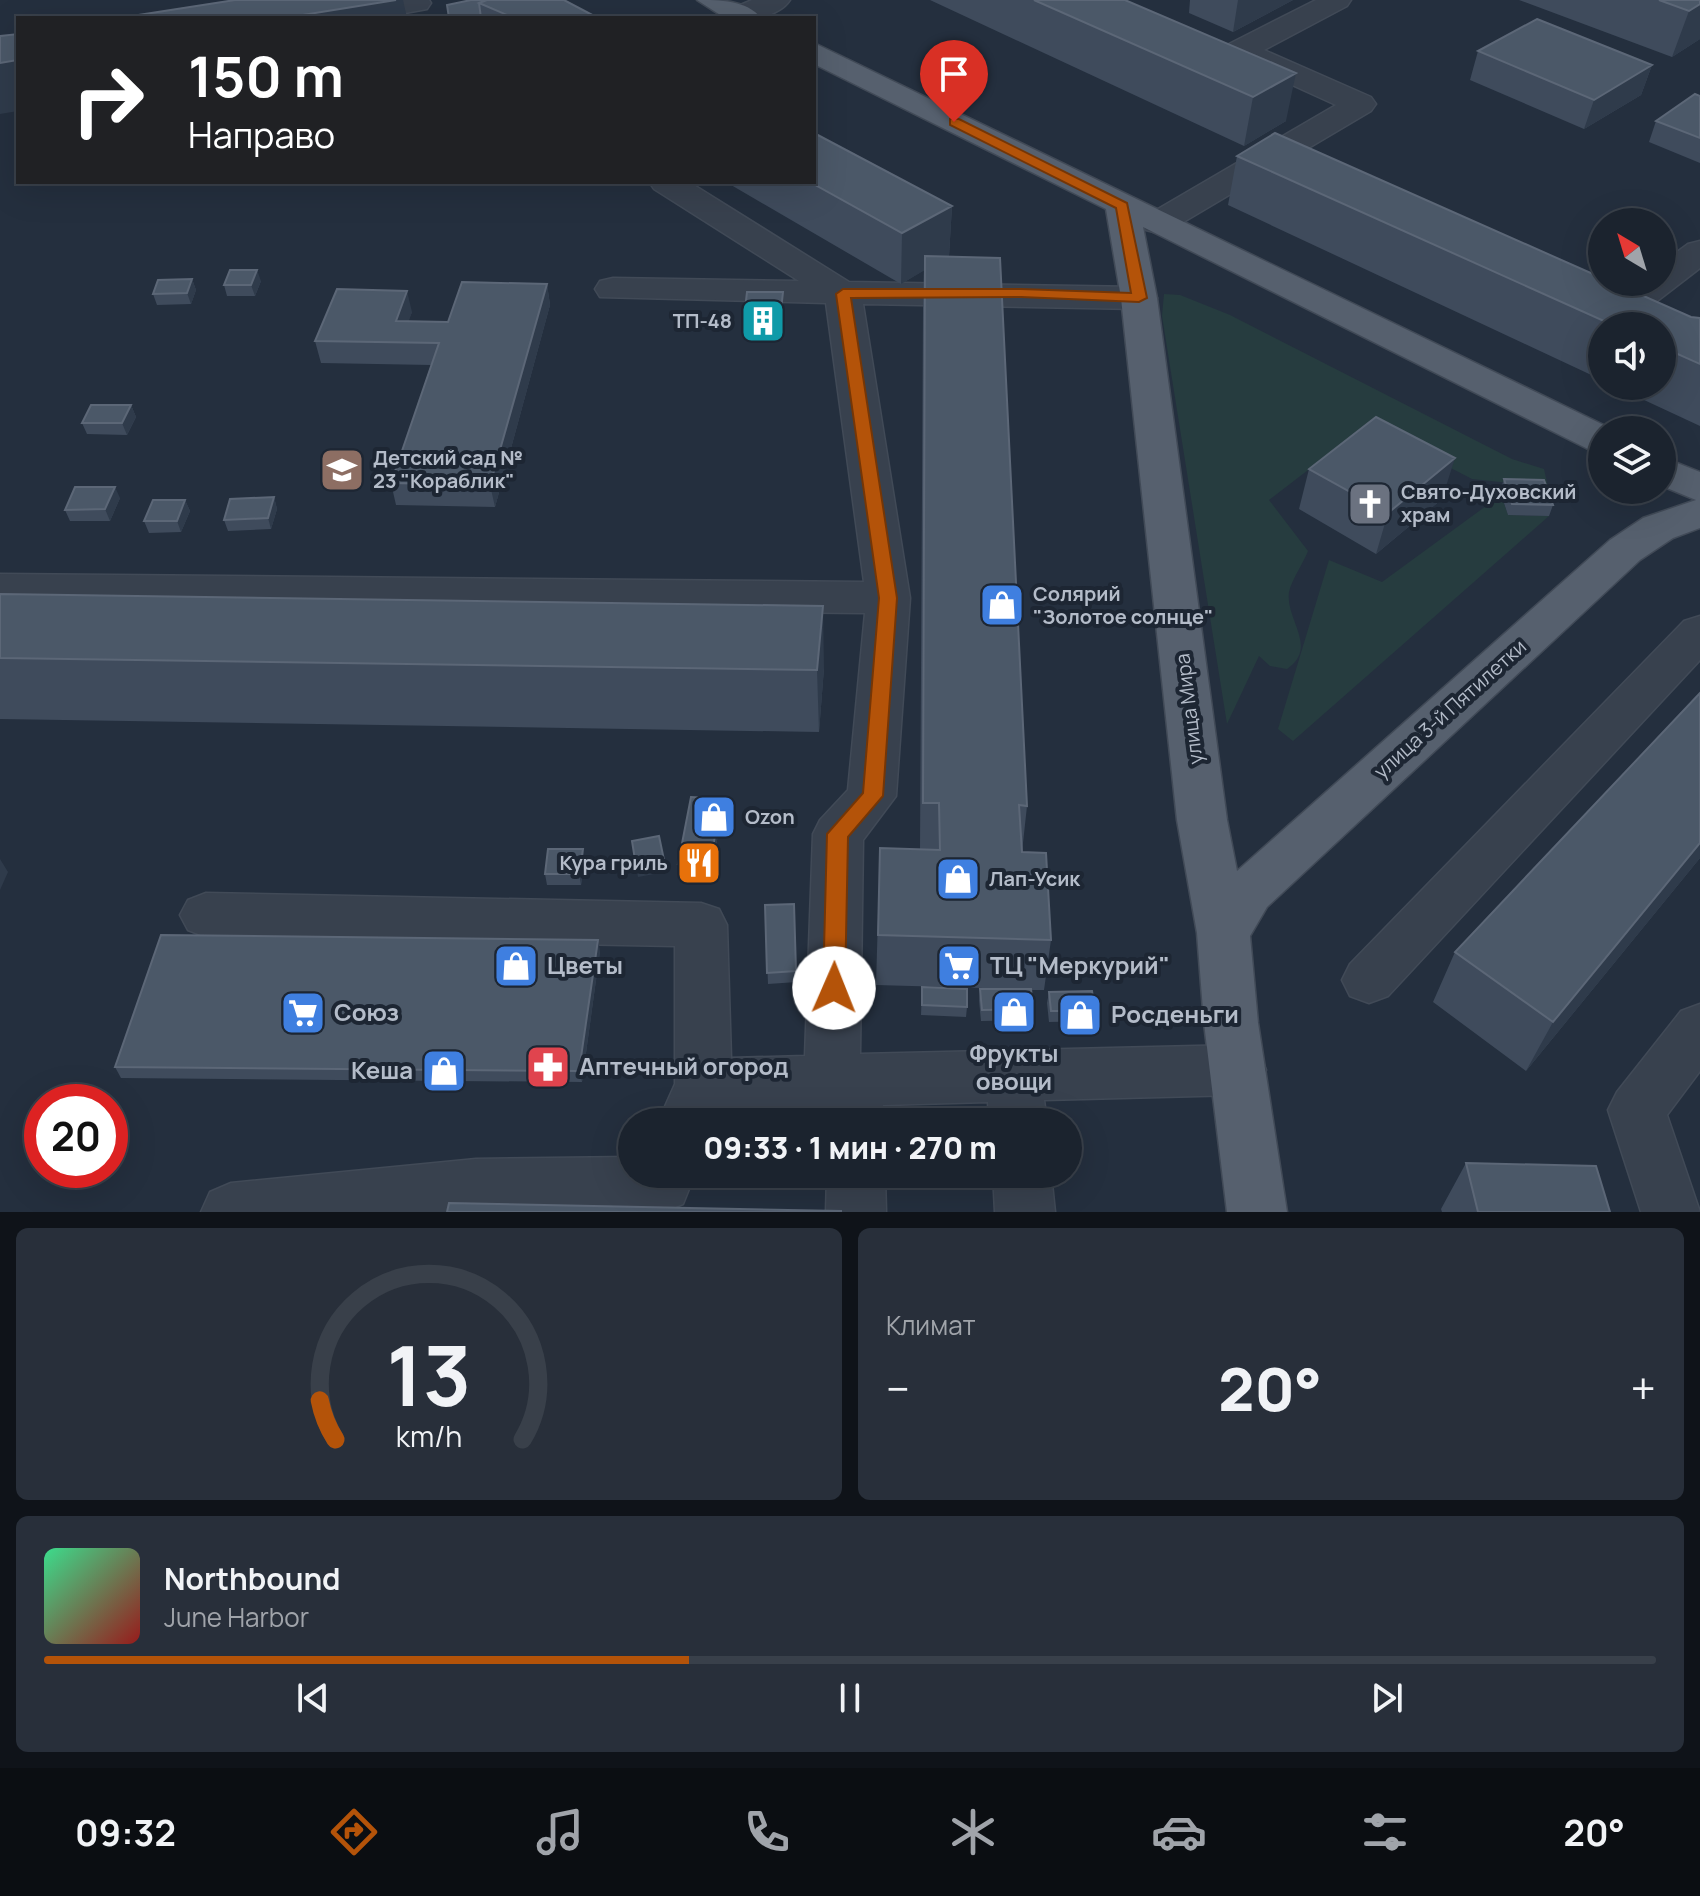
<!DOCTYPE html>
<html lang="ru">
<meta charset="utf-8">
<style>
body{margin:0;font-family:Manrope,sans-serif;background:#282f3a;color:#f1f3f6;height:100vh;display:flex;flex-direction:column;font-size:30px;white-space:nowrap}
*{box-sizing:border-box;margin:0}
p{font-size:26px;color:#a0a4aa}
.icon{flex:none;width:44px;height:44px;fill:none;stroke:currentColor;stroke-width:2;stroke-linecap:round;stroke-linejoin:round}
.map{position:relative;height:1212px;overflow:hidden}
.sheet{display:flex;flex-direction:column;gap:16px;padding:16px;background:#0f1319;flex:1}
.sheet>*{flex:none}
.hud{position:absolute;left:16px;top:16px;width:800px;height:168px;border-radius:0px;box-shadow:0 8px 32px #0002,0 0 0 2px #39404a;background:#202124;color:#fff;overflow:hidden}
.needle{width:52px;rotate:322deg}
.tools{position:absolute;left:1588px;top:208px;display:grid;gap:16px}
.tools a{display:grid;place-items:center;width:88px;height:88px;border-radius:50%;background:#1b232e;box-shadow:0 8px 32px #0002,0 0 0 2px #39404a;font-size:40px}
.speed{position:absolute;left:24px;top:1084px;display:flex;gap:16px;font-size:40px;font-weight:700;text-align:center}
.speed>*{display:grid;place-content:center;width:104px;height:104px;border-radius:50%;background:#1b232e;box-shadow:0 8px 32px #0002,0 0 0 2px #39404a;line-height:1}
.speed .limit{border:12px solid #d22;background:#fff;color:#111}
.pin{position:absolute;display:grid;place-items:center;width:68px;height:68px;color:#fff;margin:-82px -34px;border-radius:50% 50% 50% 0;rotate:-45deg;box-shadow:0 0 8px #0007}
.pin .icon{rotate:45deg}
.me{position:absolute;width:88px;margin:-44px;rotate:1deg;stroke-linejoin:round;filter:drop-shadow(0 0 6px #0008)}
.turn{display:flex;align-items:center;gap:28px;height:168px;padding:0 40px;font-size:36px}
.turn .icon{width:104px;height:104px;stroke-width:2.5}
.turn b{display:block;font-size:56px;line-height:68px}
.big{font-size:60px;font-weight:800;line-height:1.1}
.sheet .tile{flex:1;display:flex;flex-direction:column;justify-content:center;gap:12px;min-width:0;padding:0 28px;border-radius:12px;background:#282f3a}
.sheet .dial{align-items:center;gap:0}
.dial svg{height:208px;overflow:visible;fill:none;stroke:#39404a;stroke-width:7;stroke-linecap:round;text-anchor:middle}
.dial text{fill:#f1f3f6;stroke:none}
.song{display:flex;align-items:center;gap:24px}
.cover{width:96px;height:96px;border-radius:12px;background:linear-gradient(135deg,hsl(150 70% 55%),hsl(0 70% 35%))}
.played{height:8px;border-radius:4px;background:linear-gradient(90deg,#b45309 40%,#39404a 40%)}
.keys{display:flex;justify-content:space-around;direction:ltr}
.heat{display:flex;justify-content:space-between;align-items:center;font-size:44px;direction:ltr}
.sheet .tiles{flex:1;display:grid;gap:16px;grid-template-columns:1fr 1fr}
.tile:last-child{grid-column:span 2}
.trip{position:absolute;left:618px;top:1108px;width:464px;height:80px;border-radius:40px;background:#1b232e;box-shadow:0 8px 32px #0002,0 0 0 2px #39404a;font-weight:800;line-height:80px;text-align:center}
.menu{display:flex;height:128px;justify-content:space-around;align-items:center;background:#0b0e12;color:#a0a4aa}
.menu .icon{width:56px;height:56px}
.menu .current{color:#b45309}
.menu b{font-size:36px;color:#f1f3f6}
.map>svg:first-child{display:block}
</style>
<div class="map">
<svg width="1700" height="1212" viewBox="0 0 1700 1212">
<rect width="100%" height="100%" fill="#242f3e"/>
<path fill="#263c3f" d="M1164 294 1180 295 1230 315 1512 459 1544 469 1548 487 1472 479 1393 438 1346 441 1269 500 1308 551C1303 564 1292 579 1289 592 1285 620 1319 647 1287 669L1270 666 1259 656 1227 724 1162 316Z
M1500 491 1508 515 1549 516 1293 741 1278 729 1329 560 1382 582 1486 506 1484 492Z"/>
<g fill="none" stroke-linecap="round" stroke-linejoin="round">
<g stroke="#414a57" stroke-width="3">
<path id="minor" d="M383 0H429L431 3 427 9 378 18H311L315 12Z
M752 0H790C779 17 743 24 727 15L731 9Z
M1316 0H1351L1347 6 1264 50 1371 97 1376 104 1371 111 1170 230 1158 233 1146 230 1141 223 1146 216 1336 105 1231 57 1224 50 1229 44Z
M649 182H689L849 282 1139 287 1152 290 1157 298 1152 306 1139 309 863 304 910 598 896 796 863 840 860 1054 1238 1045 1258 1052 1266 1070 1258 1088 1238 1095 1044 1100 1047 1122H989L988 1102 883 1105 884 1122H826L827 1106 721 1109 716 1122H658L675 1084V946L206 937 188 930 180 915 188 900 206 893 701 903 719 909 727 925 731 1058 805 1056 813 834 820 820 848 790 865 613 0 604V574L864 582 826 303 600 297 595 289 600 281 613 278 799 281 654 189Z
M1700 241V268L1639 315 1626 318 1576 299 1571 291 1576 283 1589 280 1623 292 1636 282H1662V263L1688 244Z
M1700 616V660L1388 996 1369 1003 1350 996 1342 980 1350 964 1684 621Z
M1700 1004V1071L1667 1115 1700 1212H1641L1608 1110 1617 1092 1681 1011Z
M632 1157V1174H695L683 1204 662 1212H201L210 1192 231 1183 476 1159Z
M827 1174H885L886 1212H826Z
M993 1174H1051L1055 1212H995Z"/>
</g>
<g stroke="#414a57" stroke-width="3">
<path id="major" d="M697 0C719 0 747 0 761 18H725Z
M814 43 1614 430H1602V453L1588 449 1143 227 1157 298 1227 820 1237 871 1610 540 1643 518 1696 500 1662 486V457L1700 472V528L1673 538 1640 560 1267 907 1250 936 1258 1023 1287 1212H1227L1204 1023 1197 933 1177 820 1121 298 1106 209 814 64Z"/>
</g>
<use href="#minor" fill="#38414e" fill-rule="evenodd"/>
<use href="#major" fill="#56606e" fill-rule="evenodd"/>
</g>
<path fill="#3f4b5c" d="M471 0 598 18H449Z
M930 0H1125L1286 121 1244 146Z
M1190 0H1293L1233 32 1189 13Z
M1519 0H1700V39L1672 57Z
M1478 51 1652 65 1641 95 1584 129 1470 80Z
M1700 96V163L1649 142 1656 121Z
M1237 156 1691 317 1700 318V426L1614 386H1662V326H1602V380L1228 205Z
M726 182H814L952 206 949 256 948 257 1027 806 1022 852 1051 940 1044 990H1031L1033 1009 1031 1020 981 1021 979 1000 980 989H1019L876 985 880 848 920 849 923 307 924 270 901 284Z
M192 279 196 290 191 304 157 305 153 294Z
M261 281 255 296H227L224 285Z
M547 284 550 305 495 507 396 505 391 483 431 365 321 363 315 341 412 312 408 321 448 322Z
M783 303 779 339 743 338V327Z
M131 405 136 417 127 435 87 434 82 423Z
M1309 469 1442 499 1376 554 1299 509Z
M1504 479 1553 505 1549 516 1508 515 1500 491Z
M274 497 277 509 271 529 228 531 224 520Z
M120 498 110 521H70L65 510Z
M185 500 190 511 181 532 149 533 144 521Z
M0 594 824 668 819 732 0 719Z
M1700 693V858L1526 1071 1433 1002 1455 952Z
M721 799 722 810 711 877 680 875 678 864Z
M583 849 585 860 581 885H547L545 874Z
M794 904 797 982 768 984 765 905Z
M600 951 582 1082 121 1078 115 1067Z
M922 987 967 1007 966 1017 921 1015Z
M1049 992 1095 1011 1093 1021 1049 1022 1047 1003Z
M1466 1163 1610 1212H1442L1441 1209Z"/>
<path fill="#2f3b4b" d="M396 0H403L407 18H284Z
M1238 0H1293L1233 32Z
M1700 4V39L1672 57 1689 11Z
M18 60V111L0 114V63Z
M1652 65 1641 95 1584 129 1594 100Z
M1296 73 1286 121 1244 146 1253 97Z
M952 206 949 256 901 284 902 233Z
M257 270 261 281 255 296 251 285Z
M192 279 196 290 191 304 187 293Z
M547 284 550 305 495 507 490 485Z
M407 291 412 312 401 343 396 321Z
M783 292V303L779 339V328Z
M131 405 136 417 127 435 122 423Z
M1455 458 1442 499 1376 554 1388 513Z
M115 487 120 498 110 521 105 509Z
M274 497 277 509 271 529 268 518Z
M185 500 190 511 181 532 177 521Z
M823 606 824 668 819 732 817 670Z
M721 799 722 810 711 877 710 866Z
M1700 843V858L1526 1071 1553 1022Z
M583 849 585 860 581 885 579 874Z
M0 859 8 872 0 890Z
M664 860 665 872 638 877 636 866Z
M598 940 600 951 582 1082 579 1071Z"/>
<path fill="#4b5868" stroke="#5c6777" stroke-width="2" d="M235 0H396L284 18H119Z
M471 0H487L479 3 481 18H449L447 5Z
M487 0H564L598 18H514L479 3Z
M1034 0H1125L1296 73 1253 97Z
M1659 0H1700V4L1689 11Z
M1537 19 1652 65 1594 100 1478 51Z
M18 34V60L0 63V36Z
M1695 94 1700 96V138L1656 121Z
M814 133 952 206 902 233 810 182H814Z
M1275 133 1602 278V282H1612L1691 317 1700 318V364L1662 347V326H1615L1237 156Z
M925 256 1000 258 1027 806 1019 805 1022 852 1046 853 1051 940 878 935 880 848 940 850 939 803H923Z
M230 270H257L251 285H224Z
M192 279 187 293 153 294 158 280Z
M462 282 547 284 490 485 391 483 439 343 315 341 337 289 407 291 396 321 448 322Z
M747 292H783L779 328 743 327Z
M91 405H131L122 423H82Z
M1376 417 1455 458 1388 513 1309 469Z
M1504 479 1544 480 1553 505 1512 504Z
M75 487H115L105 509 65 510Z
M274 497 268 518 224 520 230 499Z
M153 500H185L177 521H144Z
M0 594 823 606 817 670 0 658Z
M1700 693V843L1553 1022 1455 952Z
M691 797 721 799 710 866 678 864Z
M659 836 664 860 636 866 632 841Z
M548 849H583L579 874H545Z
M794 904 796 971 767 973 765 905Z
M161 935 598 940 579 1071 115 1067Z
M922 987 967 989V1007L922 1005Z
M980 989H1031L1033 1009 982 1010Z
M1092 991 1095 1011H1051L1049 992Z
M1466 1163 1596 1166 1610 1212H1478Z
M449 1203 841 1211V1212H447Z"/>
<path fill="#b45309" stroke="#753606" stroke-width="2" d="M950 119H959L1127 203 1147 298 1139 302 1021 297 851 298 897 598 883 796 848 837 845 988 842 995 834 998 826 995 823 988 827 834 863 793 879 598 836 294 843 289H1021L1131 293 1116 208 950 125Z"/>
<defs>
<g id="building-square" transform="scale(2.3)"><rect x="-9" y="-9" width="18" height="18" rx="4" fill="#0f9aa8" stroke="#1d2633"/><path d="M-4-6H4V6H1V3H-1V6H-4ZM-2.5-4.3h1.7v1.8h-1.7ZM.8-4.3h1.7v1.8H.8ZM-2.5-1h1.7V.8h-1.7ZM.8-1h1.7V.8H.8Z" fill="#fff"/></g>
<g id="school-square" transform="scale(2.3)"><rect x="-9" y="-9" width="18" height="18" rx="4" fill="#8d6e63" stroke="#1d2633"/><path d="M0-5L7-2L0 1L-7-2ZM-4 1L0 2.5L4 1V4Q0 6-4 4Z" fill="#fff"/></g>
<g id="church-square" transform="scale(2.3)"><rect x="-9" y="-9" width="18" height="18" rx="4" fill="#6b7280" stroke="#1d2633"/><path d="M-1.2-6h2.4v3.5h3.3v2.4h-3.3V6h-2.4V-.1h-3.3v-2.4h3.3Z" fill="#fff"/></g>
<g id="shop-square" transform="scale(2.3)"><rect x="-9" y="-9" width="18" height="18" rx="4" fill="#3f7fe0" stroke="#1d2633"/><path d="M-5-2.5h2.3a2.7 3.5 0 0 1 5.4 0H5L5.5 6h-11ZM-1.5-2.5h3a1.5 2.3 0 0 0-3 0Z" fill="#fff"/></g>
<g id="restaurant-square" transform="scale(2.3)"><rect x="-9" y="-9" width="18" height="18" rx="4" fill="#e8710a" stroke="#1d2633"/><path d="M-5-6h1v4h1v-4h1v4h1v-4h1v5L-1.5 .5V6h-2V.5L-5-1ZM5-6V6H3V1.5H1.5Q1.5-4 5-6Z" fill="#fff"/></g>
<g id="supermarket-square" transform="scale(2.3)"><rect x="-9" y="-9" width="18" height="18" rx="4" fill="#3f7fe0" stroke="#1d2633"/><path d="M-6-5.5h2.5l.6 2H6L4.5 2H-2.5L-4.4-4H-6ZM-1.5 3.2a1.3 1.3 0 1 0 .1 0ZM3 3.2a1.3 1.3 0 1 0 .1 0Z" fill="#fff"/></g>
<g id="pharmacy-square" transform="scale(2.3)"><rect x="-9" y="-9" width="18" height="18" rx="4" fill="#e0444e" stroke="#1d2633"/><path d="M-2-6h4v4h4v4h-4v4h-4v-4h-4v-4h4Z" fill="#fff"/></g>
</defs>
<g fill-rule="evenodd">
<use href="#building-square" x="763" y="321"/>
<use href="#school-square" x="342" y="470"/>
<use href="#church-square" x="1370" y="504"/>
<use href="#shop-square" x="1002" y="605"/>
<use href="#shop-square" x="714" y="817"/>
<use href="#restaurant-square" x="699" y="863"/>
<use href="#shop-square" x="958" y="879"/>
<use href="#shop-square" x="516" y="966"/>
<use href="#supermarket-square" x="959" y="966"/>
<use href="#shop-square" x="1014" y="1012"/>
<use href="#supermarket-square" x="303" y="1013"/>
<use href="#shop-square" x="1080" y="1015"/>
<use href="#pharmacy-square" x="548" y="1067"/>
<use href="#shop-square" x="444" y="1071"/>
</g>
<g text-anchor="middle" stroke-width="8" stroke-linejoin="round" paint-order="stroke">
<g font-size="20" font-weight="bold" fill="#b4bcc9" stroke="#1d2633" text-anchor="start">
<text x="732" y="328" text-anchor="end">ТП-48</text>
<text x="373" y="465">Детский сад №<tspan x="373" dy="23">23 "Кораблик"</tspan></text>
<text x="1401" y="499">Свято-Духовский<tspan x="1401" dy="23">храм</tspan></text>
<text x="1033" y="601">Солярий<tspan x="1033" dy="23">"Золотое солнце"</tspan></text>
<text x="745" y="824">Ozon</text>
<text x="668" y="870" text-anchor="end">Кура гриль</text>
<text x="989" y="886">Лап-Усик</text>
</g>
<g font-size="20" fill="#b4bcc9" stroke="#1d2633">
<text transform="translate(1189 709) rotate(-97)" y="7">улица Мира</text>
<text transform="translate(1450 709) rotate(-42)" y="7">улица 3-й Пятилетки</text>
</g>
<g font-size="24" font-weight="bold" fill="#b4bcc9" stroke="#1d2633" text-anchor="start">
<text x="547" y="974">Цветы</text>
<text x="990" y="974">ТЦ "Меркурий"</text>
<text x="334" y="1021">Союз</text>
<text x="1111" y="1023">Росденьги</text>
<text x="1014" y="1062" text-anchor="middle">Фрукты<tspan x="1014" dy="28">овощи</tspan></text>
<text x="579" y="1075">Аптечный огород</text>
<text x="413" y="1079" text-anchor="end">Кеша</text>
</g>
</g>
</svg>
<div class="tools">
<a><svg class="needle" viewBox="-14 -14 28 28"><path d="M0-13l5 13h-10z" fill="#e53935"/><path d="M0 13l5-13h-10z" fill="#a0a4aa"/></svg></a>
<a><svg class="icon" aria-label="sound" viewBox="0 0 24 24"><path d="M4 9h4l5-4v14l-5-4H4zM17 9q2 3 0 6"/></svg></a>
<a><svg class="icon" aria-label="layers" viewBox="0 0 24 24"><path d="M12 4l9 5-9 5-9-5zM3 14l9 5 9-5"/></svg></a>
</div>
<div class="speed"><div class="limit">20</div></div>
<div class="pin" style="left:954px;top:122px;background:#d93025"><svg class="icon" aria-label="arrive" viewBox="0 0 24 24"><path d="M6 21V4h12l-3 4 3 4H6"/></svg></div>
<svg class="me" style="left:834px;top:988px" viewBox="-20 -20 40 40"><circle r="19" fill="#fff"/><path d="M0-13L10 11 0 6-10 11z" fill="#b45309"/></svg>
<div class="trip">09:33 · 1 мин · 270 m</div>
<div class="hud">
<div class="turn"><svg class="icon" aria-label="right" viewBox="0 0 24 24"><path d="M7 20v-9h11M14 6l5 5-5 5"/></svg><div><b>150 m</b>Направо</div></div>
</div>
</div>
<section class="sheet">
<div class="tiles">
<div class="tile dial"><svg viewBox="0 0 100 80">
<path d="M14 69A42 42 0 1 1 86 69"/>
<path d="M14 69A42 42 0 0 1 8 54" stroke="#b45309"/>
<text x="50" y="56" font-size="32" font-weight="700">13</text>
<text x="50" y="72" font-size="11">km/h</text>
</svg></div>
<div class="tile"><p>Климат</p>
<div class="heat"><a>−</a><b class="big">20°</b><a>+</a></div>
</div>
<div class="tile">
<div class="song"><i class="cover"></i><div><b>Northbound</b><p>June Harbor</p></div></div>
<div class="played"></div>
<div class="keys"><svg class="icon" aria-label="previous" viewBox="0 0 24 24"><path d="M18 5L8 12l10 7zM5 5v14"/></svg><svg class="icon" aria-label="pause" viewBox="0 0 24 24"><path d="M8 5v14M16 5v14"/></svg><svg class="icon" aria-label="next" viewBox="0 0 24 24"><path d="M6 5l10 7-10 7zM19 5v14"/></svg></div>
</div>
</div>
</section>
<nav class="menu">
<b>09:32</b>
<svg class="icon current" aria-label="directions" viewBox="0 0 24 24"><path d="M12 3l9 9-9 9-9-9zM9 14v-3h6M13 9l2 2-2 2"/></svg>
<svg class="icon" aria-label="music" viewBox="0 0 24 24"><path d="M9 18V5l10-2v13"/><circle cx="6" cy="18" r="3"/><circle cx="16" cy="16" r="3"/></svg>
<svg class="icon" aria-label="phone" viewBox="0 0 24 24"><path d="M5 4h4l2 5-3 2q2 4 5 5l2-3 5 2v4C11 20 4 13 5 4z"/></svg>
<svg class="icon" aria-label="climate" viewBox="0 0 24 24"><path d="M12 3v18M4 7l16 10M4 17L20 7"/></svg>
<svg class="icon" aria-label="car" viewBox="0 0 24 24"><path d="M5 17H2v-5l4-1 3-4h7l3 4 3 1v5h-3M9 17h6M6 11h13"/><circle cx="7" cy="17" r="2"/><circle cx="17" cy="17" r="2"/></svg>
<svg class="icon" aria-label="filters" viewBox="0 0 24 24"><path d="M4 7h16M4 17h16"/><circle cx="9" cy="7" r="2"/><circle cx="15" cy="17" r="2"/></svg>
<b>20°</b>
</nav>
